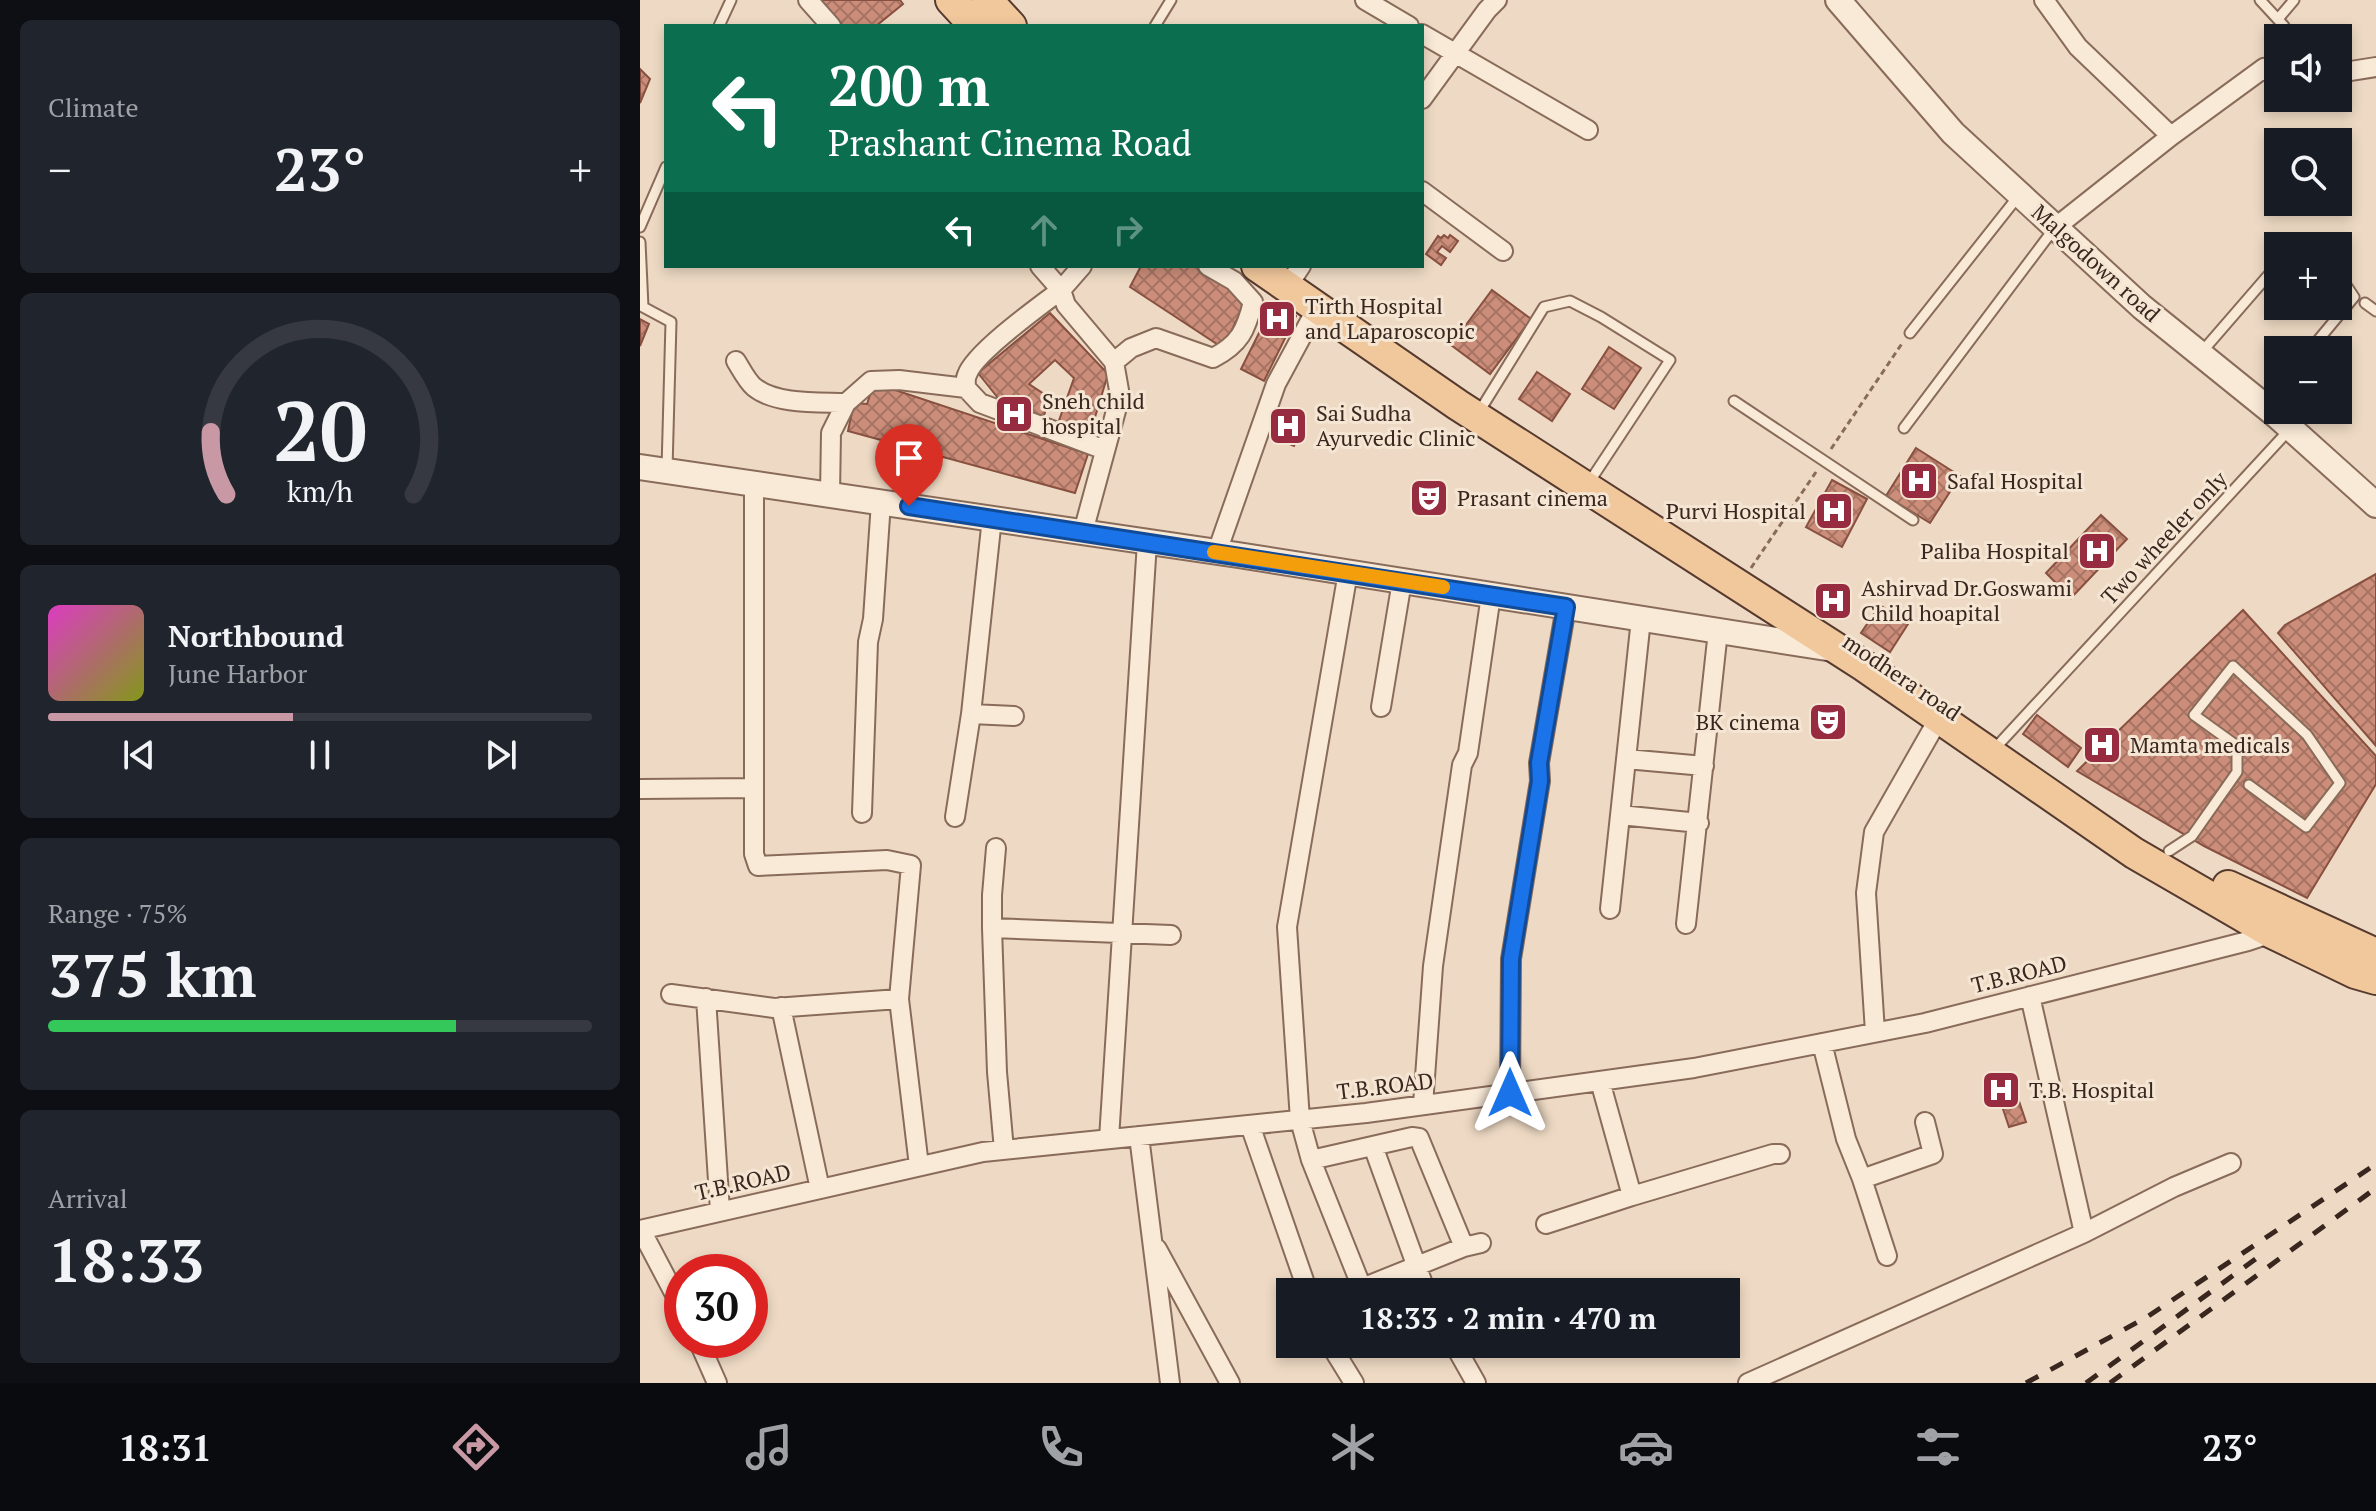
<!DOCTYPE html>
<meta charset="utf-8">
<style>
body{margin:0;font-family:"PT Serif",serif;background:#20242c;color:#f1f3f6;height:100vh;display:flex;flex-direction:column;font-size:30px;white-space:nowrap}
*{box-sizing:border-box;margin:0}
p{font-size:26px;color:#9ea1a6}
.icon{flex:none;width:44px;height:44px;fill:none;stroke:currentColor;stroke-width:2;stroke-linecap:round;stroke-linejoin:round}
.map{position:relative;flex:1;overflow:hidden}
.details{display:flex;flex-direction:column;gap:20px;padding:20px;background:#0d0f14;width:640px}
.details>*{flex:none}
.hud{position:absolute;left:24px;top:24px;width:760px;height:244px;border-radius:0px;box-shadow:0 4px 12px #0003;background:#0b6e4f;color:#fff;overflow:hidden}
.tools{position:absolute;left:1624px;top:24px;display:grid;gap:16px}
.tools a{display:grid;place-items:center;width:88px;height:88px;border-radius:0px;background:#171b24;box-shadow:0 4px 12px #0003;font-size:40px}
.speed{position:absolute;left:24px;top:1254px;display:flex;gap:16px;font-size:40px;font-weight:700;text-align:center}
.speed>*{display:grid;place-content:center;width:104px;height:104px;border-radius:50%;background:#171b24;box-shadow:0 4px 12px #0003;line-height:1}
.speed .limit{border:12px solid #d22;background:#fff;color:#111}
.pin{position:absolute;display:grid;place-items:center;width:68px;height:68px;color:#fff;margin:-82px -34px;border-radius:50% 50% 50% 0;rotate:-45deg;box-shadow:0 0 8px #0007}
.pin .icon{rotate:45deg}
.me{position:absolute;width:88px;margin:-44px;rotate:0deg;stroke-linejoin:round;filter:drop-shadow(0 0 6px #0008)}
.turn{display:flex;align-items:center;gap:28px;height:168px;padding:0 32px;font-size:36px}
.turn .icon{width:104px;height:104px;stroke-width:2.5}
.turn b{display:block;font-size:56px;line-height:68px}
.lanes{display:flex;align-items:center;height:76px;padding:0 32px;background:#0003;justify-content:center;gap:40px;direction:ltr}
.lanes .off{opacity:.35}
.big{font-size:60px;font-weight:700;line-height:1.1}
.details .tile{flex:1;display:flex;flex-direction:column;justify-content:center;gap:12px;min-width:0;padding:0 28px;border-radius:12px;background:#20242c}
.details .dial{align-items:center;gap:0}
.dial svg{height:208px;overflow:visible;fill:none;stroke:#363941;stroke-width:7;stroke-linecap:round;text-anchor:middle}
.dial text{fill:#f1f3f6;stroke:none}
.song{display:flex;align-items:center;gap:24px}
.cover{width:96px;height:96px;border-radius:12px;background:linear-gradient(135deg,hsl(310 70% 55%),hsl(70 70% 35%))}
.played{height:8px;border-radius:4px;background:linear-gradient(90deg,#c899a4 45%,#363941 45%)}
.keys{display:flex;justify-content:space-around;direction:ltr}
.heat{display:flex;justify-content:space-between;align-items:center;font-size:44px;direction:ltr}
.charge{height:12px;border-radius:6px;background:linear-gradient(90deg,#34c759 75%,#363941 0)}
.trip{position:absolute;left:636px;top:1278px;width:464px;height:80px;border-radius:0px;background:#171b24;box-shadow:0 4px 12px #0003;font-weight:700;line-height:80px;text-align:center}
.menu{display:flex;height:128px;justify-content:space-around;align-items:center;background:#090b0e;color:#9ea1a6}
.menu .icon{width:56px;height:56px}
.menu .active{color:#c899a4}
.menu b{font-size:36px;color:#f1f3f6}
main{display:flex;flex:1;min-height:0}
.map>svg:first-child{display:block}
</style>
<main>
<section class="details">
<div class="tile"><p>Climate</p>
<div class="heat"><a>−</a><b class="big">23°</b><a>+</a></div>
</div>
<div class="tile dial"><svg viewBox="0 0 100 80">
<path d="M14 69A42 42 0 1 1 86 69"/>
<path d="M14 69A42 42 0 0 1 8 45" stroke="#c899a4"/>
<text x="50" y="56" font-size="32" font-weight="700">20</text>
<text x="50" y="72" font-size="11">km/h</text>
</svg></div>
<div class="tile">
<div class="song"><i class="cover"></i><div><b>Northbound</b><p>June Harbor</p></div></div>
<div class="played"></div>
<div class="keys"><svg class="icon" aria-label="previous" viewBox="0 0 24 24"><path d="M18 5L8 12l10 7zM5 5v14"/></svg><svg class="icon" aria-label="pause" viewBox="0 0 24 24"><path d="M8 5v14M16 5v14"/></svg><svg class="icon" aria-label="next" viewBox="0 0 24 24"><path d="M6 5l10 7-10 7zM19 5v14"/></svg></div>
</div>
<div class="tile"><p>Range · 75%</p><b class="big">375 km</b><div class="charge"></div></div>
<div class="tile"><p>Arrival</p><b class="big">18:33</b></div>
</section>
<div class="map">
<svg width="1736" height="1383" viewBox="0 0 1736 1383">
<defs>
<pattern id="building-cross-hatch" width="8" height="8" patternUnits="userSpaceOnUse" patternTransform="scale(2)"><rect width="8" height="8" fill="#cc8e7a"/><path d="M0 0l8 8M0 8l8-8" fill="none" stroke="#a77463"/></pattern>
</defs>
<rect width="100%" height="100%" fill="#eedac4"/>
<path fill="url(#building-cross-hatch)" stroke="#885040" stroke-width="2" d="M181 0H260L263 4 236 26H203Z
M0 69 10 79 0 103Z
M804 235 808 238 810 235 818 241 810 252 802 246 797 252 806 258 801 265 786 254 798 236 801 238Z
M501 266H563L609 295 583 348 490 287Z
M852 290 891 319 850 374 811 345Z
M633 305 656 316 624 381 601 369Z
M410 313 468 374 449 437 416 429 434 378 415 360 389 384 410 398 402 421 362 403 338 373Z
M0 319 9 324 0 346Z
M969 347 1001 368 974 409 942 389Z
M897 372 930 394 912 421 879 399Z
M234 383 448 454 435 493 208 431 214 403 227 404Z
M643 409 666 419 654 446 631 436Z
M1276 448 1320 476 1290 523 1246 496Z
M1192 480 1227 499 1202 547 1166 527Z
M1461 515 1487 539 1431 598 1406 573Z
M1736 574V746L1638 633 1645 625Z
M1240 605 1268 624 1250 652 1221 633Z
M1603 610 1736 756V784L1667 898 1564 846 1437 771Z
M1397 715 1441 748 1428 767 1383 734Z
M1371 1077 1386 1122 1369 1127 1354 1082Z"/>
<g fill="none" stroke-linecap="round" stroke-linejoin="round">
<g stroke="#896b5a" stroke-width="13">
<path id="service" d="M1620 0 1644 26 1641 38
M1638 19 1654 0
M79 26 91 0
M515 26 531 0
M1625 68 1638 53
M0 227 26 167
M0 242 3 307 31 322 27 469
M1725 303 1736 311
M1270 333 1380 194
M1670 350 1714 297 1702 279
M1560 354 1638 264
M1094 401 1273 520
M844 404 904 307 930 301 961 317 1030 360 954 475
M1625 404 1638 388
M1264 428 1413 230
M1359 744 1650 429
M1529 851 1552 836 1597 772V746L1554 715 1593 666 1667 735 1700 783 1666 827 1609 785"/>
</g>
<g stroke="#896b5a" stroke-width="22">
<path id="minor" d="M168 0 191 26
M725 0 769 26
M1404 0 1438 47 1531 136
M782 34 948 130
M1698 73 1736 67
M782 99 847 10 857 0
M782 191 863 251
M1416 227 1531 136 1624 68 1638 78
M400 266 421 290C401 305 334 353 327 375 325 379 326 384 326 388L340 403 465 450
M442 266 421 290 426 305 474 362 480 396 443 532
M647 287 661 266
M96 361C101 369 107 381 114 387 136 405 179 402 206 403
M474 362 491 348 516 338 573 358C600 344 606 330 613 302L594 281 568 266
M114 482V854L118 866 247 860 271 865 259 999 279 1166
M190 494 191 433 206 403 231 381 259 380 326 388
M352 518 331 714 374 716
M577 552 636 384 677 308
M741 707 762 581
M986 759 1064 766
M0 789 113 788
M222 813 228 642 233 619 241 502
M980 815 1059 823
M315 817 331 714
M970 909 1001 619
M1046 924 1078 631
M352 928V895L356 848
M31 994 134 1008 259 999
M66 998 80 1211
M141 1007 180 1189
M1235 1032 1226 893 1234 832 1299 718
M1182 1043 1206 1139 1222 1179 1293 1154 1285 1122
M960 1081 992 1196 1133 1154H1140
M870 1093 871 959 900 781 899 763 926 607
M783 1105 793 966 822 765 828 753 851 595
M610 1125 668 1292
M499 1136 530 1383
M469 1139 507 542
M733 1146 786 1292
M364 1150 357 1072 352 928 531 935
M671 1160 660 1120 647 927 708 572
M1222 1179 1247 1256
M906 1224 992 1196
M0 1230 343 1152 726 1113 1054 1068 1285 1023 1608 941 1632 933
M1 1230 42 1308
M1444 1233 1534 1187 1591 1163
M824 1247 722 1288 671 1160 772 1137 779 1138 824 1247 841 1243
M517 1249 590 1383
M58 1340 77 1383
M690 1344 714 1383
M814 1344 836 1383
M1108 1383 1444 1233 1390 996"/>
</g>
<g stroke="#896b5a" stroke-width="28">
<path id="tertiary" d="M1198 0 1313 133 1502 307 1637 416 1736 505
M0 467 598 555 1193 649"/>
</g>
<g stroke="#563a2f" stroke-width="34">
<path id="primary" d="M311 0 335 26
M347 0 371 26
M617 266 818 405 1224 666 1494 853 1632 933 1715 973 1736 979
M1588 886 1736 954"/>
</g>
<path stroke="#896b5a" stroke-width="3" stroke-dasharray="6 4" stroke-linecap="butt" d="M1191 449 1263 342
M1111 568 1176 472"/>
<use href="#service" stroke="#f9e9d7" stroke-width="9"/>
<use href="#minor" stroke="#f9e9d7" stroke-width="18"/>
<use href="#tertiary" stroke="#f9e9d7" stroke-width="24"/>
<use href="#primary" stroke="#f1c79c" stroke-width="30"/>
<path stroke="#39261e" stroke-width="5" stroke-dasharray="14 14" stroke-linecap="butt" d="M1386 1383 1507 1317 1736 1164
M1446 1383 1617 1258
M1470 1383 1736 1188"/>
</g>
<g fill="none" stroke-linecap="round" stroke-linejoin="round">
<g stroke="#114b97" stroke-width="20">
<path id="route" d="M269 506 926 607 899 763 900 781 871 959 870 1093"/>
</g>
<use href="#route" stroke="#1a73e8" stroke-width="14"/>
<path stroke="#f59e0b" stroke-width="14" d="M574 552 803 587"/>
</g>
<defs>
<g id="hospital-square" transform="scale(2)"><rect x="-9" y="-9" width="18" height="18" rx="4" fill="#972b3f" stroke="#f5e6d4"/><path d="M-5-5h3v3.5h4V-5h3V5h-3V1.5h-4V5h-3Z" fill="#fff"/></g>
<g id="theatre-square" transform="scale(2)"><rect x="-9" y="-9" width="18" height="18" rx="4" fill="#972b3f" stroke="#f5e6d4"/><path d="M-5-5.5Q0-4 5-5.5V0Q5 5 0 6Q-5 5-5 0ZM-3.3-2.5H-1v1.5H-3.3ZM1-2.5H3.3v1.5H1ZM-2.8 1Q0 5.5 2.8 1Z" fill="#fff"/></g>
</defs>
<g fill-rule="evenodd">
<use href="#hospital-square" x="637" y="319"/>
<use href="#hospital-square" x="374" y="414"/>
<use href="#hospital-square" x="648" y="426"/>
<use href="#hospital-square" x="1279" y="481"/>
<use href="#theatre-square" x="789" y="498"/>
<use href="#hospital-square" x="1194" y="511"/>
<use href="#hospital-square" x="1457" y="551"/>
<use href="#hospital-square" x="1193" y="601"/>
<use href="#theatre-square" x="1188" y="722"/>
<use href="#hospital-square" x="1462" y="745"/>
<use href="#hospital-square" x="1361" y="1090"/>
</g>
<g text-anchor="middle" stroke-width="6" stroke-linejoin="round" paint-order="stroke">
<g font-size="22" fill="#39261e" stroke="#f5e6d4">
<text transform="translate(1456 263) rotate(42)" y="8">Malgodown road</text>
<text transform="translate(1524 538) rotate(-47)" y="8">Two wheeler only</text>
<text transform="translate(1262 677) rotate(34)" y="8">modhera road</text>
<text transform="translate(1379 974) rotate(-14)" y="8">T.B.ROAD</text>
<text transform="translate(745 1086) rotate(-7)" y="8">T.B.ROAD</text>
<text transform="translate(103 1182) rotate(-13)" y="8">T.B.ROAD</text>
</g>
<g font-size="22" fill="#39261e" stroke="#f5e6d4" text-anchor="start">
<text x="665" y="314">Tirth Hospital<tspan x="665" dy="25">and Laparoscopic</tspan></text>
<text x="402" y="409">Sneh child<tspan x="402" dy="25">hospital</tspan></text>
<text x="676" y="421">Sai Sudha<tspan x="676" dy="25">Ayurvedic Clinic</tspan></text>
<text x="1307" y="489">Safal Hospital</text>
<text x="817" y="506">Prasant cinema</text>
<text x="1166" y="519" text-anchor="end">Purvi Hospital</text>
<text x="1429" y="559" text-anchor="end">Paliba Hospital</text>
<text x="1221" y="596">Ashirvad Dr.Goswami<tspan x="1221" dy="25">Child hoapital</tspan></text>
<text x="1160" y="730" text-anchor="end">BK cinema</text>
<text x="1490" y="753">Mamta medicals</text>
<text x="1389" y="1098">T.B. Hospital</text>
</g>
</g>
</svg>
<div class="tools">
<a><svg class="icon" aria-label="sound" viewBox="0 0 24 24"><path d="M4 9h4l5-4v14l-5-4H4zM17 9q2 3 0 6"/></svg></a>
<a><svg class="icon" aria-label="search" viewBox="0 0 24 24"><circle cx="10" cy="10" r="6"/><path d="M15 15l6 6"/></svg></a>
<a>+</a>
<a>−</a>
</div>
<div class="speed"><div class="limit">30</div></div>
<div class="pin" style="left:269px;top:506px;background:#d93025"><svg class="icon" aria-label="arrive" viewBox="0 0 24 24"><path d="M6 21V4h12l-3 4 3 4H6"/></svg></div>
<svg class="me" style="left:870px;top:1093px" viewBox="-20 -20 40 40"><path d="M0-17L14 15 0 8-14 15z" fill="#1a73e8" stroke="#fff" stroke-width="4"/></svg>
<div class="trip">18:33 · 2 min · 470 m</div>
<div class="hud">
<div class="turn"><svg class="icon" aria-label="left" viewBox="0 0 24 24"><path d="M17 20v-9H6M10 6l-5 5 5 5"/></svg><div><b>200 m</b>Prashant Cinema Road</div></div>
<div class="lanes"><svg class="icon" aria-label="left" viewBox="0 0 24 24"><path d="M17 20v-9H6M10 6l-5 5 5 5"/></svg><svg class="icon off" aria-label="ahead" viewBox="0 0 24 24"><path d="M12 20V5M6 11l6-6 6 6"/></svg><svg class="icon off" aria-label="right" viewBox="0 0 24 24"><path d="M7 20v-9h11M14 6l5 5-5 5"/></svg></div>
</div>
</div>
</main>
<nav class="menu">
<b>18:31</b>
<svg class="icon active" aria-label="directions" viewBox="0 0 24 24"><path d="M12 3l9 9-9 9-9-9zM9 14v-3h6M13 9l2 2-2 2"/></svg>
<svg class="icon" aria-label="music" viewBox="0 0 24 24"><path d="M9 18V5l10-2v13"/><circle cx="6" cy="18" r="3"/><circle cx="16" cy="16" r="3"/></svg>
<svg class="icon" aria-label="phone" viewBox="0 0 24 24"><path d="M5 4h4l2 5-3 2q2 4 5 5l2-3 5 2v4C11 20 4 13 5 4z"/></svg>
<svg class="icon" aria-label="climate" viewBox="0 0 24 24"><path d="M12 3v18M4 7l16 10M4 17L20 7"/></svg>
<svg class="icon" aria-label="car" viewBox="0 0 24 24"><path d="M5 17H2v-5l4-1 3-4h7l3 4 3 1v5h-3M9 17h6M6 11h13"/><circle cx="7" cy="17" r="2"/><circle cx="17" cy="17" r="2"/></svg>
<svg class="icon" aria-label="filters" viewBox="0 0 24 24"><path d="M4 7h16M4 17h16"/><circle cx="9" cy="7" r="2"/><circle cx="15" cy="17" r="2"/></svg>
<b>23°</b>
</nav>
